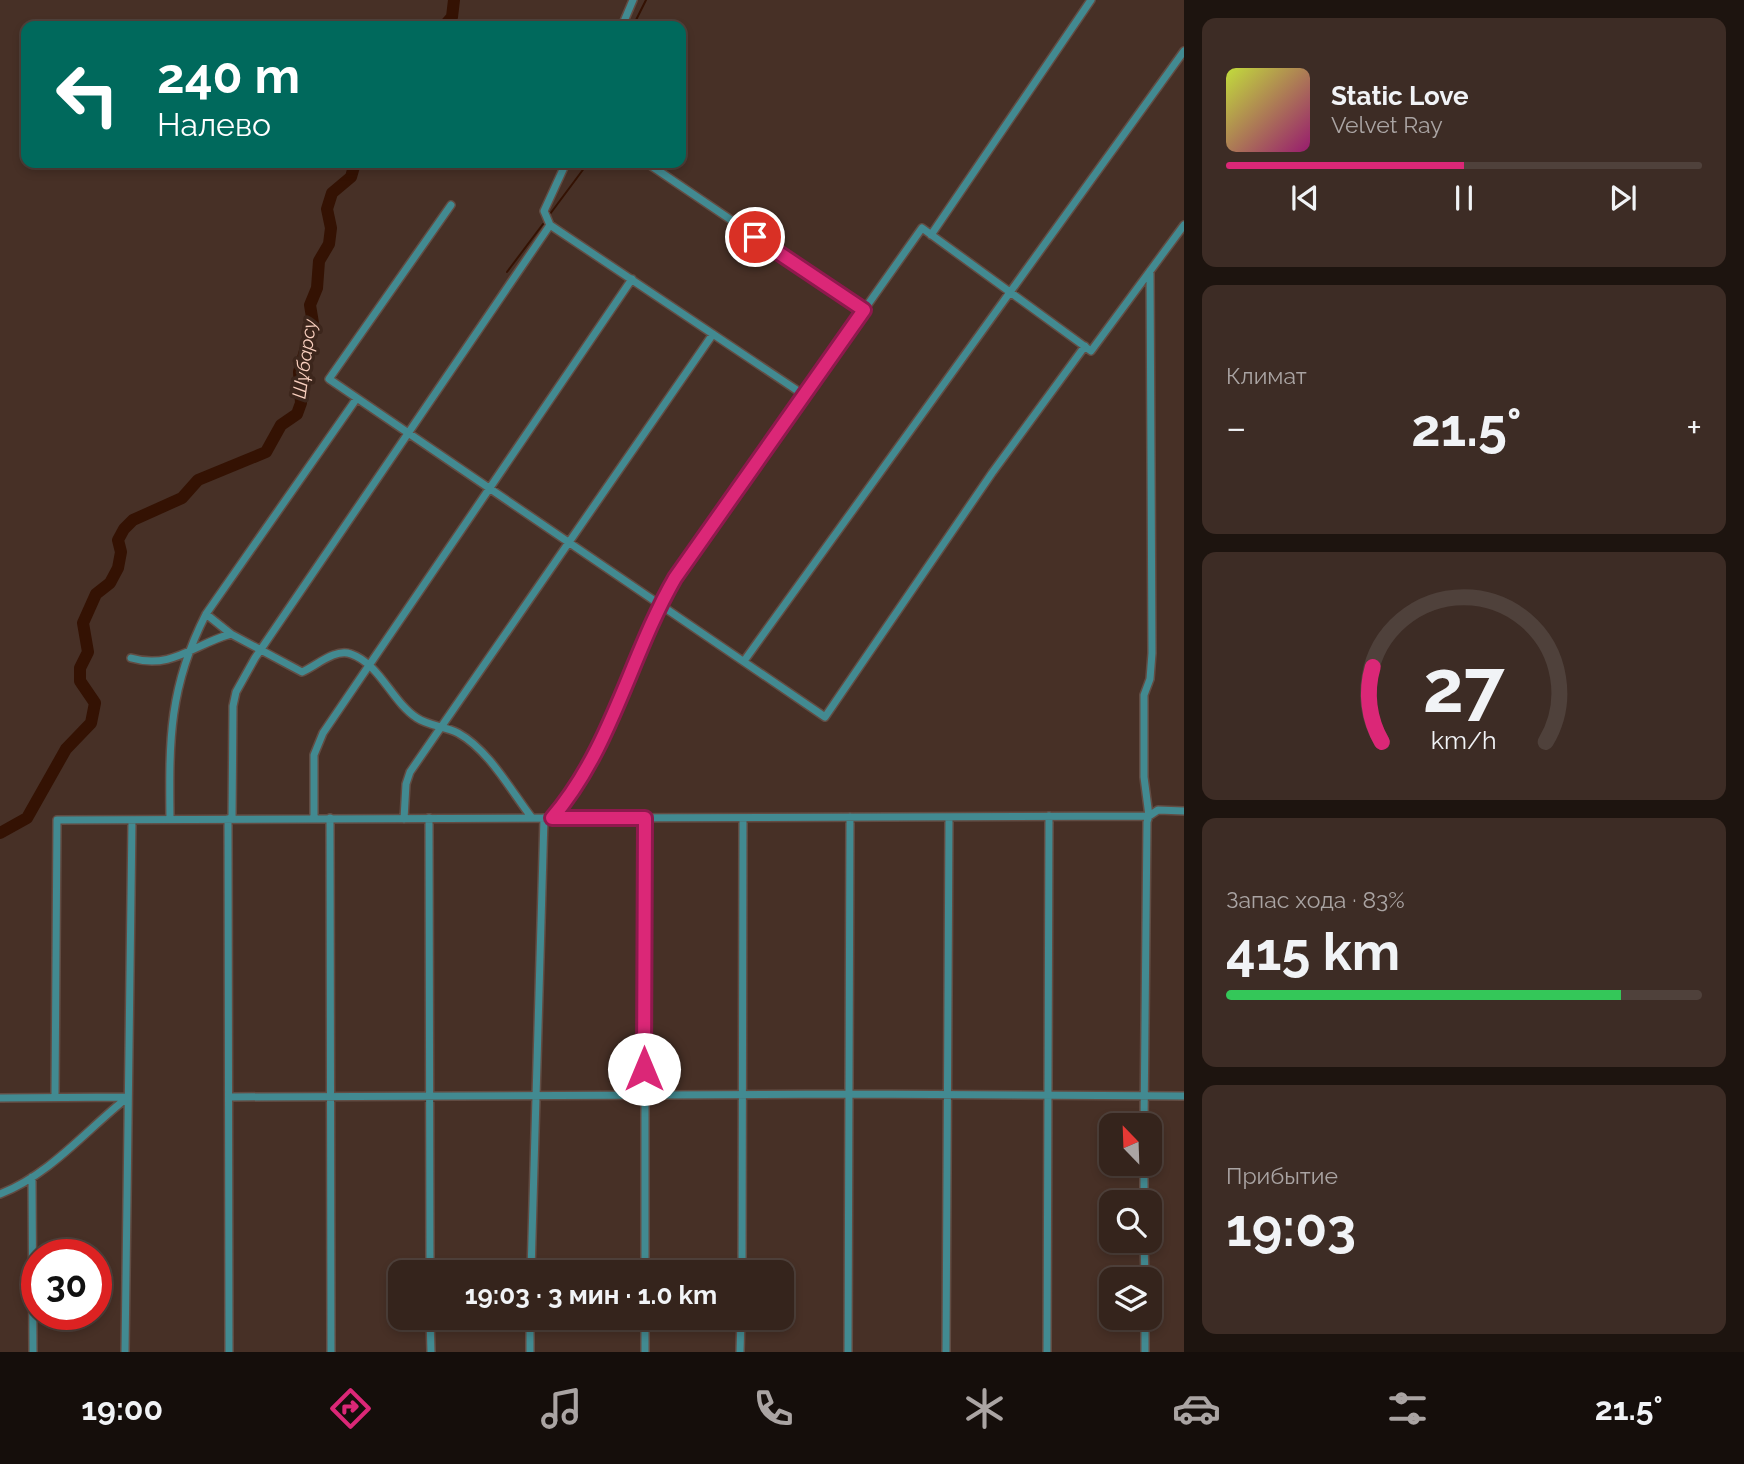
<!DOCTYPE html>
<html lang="ru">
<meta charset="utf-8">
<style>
body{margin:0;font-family:Raleway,sans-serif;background:#3d2c25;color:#f1f3f6;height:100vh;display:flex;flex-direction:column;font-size:26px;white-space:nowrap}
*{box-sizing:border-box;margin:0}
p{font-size:23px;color:#aaa4a3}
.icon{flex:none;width:38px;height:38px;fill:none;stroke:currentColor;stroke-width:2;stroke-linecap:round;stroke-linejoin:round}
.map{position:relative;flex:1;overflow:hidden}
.side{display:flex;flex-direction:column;gap:18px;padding:18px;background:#1d140f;width:560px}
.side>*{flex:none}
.banner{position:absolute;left:21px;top:21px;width:665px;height:147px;border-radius:14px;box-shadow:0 4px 10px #0003,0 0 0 2px #4f413b;background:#00695c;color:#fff;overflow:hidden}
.needle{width:46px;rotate:337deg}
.fabs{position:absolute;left:1099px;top:1113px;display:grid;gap:14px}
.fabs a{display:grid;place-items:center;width:63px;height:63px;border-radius:14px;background:#35241c;box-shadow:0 4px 10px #0003,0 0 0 2px #4f413b;font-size:35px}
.speed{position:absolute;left:21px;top:1239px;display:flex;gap:14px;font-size:35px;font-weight:700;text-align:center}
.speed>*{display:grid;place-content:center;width:91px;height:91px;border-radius:50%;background:#35241c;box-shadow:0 4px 10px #0003,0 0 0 2px #4f413b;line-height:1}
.speed .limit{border:10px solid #d22;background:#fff;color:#111}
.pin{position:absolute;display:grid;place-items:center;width:60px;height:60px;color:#fff;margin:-30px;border:4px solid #fff;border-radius:50%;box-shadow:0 2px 7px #0007}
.me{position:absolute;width:77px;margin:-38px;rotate:0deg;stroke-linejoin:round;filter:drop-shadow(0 0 5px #0008)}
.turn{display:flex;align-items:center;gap:24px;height:147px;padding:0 21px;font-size:32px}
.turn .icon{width:91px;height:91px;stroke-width:2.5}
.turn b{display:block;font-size:49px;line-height:60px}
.big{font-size:52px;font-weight:700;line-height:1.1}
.side .widget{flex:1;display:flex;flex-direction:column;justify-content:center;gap:10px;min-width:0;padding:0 24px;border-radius:14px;background:#3d2c25}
.side .dial{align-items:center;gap:0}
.dial svg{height:182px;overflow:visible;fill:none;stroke:#4f413b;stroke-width:7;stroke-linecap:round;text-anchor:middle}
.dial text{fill:#f1f3f6;stroke:none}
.song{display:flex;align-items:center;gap:21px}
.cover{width:84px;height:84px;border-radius:10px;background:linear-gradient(135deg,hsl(70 70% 55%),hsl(320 70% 35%))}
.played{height:7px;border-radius:4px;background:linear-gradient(90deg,#db2777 50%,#4f413b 50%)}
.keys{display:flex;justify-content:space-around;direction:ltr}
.heat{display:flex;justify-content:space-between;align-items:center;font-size:38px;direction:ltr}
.charge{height:10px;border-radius:5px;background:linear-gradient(90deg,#34c759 83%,#4f413b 0)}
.trip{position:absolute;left:388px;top:1260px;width:406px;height:70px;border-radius:14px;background:#35241c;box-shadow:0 4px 10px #0003,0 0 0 2px #4f413b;font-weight:700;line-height:70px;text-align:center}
.tab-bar{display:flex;height:112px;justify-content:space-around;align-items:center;background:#150e0b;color:#aaa4a3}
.tab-bar .icon{width:49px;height:49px}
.tab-bar .active{color:#db2777}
.tab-bar b{font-size:32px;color:#f1f3f6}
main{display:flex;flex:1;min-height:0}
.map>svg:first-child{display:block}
</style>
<main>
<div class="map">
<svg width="1184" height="1352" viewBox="0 0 1184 1352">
<rect width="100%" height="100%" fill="#473026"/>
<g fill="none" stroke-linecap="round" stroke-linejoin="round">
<path stroke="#341203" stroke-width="2" d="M633 26 646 0
M550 214 588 163
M507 272 543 224"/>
<path stroke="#341203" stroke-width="12" d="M444 26 452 17 454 0
M0 833 27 818 66 749 91 723 95 703 80 681V668L88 652 83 623 96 594 110 583 118 568 121 552 118 540 124 529 133 520 182 498 198 480 266 452 281 425 297 414 301 403 299 372 313 323 310 305 317 288 319 261 329 244 331 228 327 209 332 193 351 177 355 163"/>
<g stroke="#624c43" stroke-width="10">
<path id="minor" d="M622 26 633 0
M566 163 544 211 550 225 804 395
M647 163 864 310
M451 205 329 379 825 717 992 473 1085 346
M931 235 1091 0
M206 614 231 634 302 672C316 666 335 648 351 654 380 664 392 702 417 718 429 726 445 726 458 733 489 750 511 791 532 818
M131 658C172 670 194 644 231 634
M744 661 1184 51
M314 818V755L323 733 632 279
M330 818 331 1352
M429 818 430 1272
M645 818V1272
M170 819C169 739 169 687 206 614L357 398
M228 819 229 1352
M232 819 233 706 236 692 255 658 550 225
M404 819 406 784 410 772 713 334
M552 819C612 748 630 656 675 577L922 228 1091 351 1184 225
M55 1097 57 820 1149 816 1158 810 1184 811
M230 1097 849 1094 1184 1096
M0 1098 128 1097
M1144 1125 1147 822 1149 816 1144 777V695L1150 679 1152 653 1150 271
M1144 1164V1202
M32 1177 33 1352
M0 1194C51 1174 86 1130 128 1097
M1144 1241 1145 1279
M531 1272 544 818
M742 1272 743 818
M430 1318 431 1352
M530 1318V1352
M645 1318V1352
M1145 1318V1352
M125 1352 132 820
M740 1352 741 1318
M848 1352 850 817
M946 1352 949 817
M1047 1352 1049 816"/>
</g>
<use href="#minor" stroke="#428a91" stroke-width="7"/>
</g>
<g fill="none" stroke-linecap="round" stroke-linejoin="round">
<g stroke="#8e194d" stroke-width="18">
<path id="route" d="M644 1069 645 818H552C612 748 630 656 675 578L864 310 755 237"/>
</g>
<use href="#route" stroke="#db2777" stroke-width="12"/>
</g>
<g text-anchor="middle" stroke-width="7" stroke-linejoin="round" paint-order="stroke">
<g font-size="19" font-style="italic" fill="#fad0bf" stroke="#3c261c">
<text transform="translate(304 359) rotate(-82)" y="7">Шұбарсу</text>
</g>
</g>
</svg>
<div class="fabs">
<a><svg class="needle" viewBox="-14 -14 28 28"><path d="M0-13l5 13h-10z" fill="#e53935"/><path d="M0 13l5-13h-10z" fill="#aaa4a3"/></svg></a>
<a><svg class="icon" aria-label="search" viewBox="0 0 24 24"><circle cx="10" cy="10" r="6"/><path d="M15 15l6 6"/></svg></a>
<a><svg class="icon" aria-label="layers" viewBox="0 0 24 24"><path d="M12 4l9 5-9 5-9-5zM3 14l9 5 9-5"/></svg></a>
</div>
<div class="speed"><div class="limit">30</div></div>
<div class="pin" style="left:755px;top:237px;background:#d93025"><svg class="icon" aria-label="arrive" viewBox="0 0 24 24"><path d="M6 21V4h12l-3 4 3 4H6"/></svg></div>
<svg class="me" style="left:644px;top:1069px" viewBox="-20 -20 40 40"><circle r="19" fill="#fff"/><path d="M0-13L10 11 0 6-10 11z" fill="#db2777"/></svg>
<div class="trip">19:03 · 3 мин · 1.0 km</div>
<div class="banner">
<div class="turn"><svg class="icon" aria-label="left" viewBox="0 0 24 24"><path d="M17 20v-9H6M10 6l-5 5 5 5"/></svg><div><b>240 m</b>Налево</div></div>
</div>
</div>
<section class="side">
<div class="widget">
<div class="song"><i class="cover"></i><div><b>Static Love</b><p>Velvet Ray</p></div></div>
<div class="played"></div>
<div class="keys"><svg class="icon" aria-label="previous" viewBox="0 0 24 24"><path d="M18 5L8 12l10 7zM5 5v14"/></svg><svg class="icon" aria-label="pause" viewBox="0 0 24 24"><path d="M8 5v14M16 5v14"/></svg><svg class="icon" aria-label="next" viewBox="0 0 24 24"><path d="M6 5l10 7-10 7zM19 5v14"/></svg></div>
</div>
<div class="widget"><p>Климат</p>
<div class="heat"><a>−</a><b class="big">21.5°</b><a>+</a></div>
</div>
<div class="widget dial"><svg viewBox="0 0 100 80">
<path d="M14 69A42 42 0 1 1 86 69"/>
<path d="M14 69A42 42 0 0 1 10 36" stroke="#db2777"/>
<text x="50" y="56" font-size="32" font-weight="700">27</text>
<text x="50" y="72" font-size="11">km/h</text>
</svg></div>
<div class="widget"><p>Запас хода · 83%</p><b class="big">415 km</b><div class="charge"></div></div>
<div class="widget"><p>Прибытие</p><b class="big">19:03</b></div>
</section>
</main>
<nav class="tab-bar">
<b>19:00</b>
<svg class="icon active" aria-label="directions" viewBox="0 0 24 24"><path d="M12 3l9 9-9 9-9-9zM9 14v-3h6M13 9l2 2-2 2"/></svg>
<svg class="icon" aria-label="music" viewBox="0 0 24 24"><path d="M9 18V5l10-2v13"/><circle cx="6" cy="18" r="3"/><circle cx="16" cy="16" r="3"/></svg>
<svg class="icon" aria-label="phone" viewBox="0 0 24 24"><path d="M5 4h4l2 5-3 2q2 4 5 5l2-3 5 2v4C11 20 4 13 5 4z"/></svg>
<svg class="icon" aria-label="climate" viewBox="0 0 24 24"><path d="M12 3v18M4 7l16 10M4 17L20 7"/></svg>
<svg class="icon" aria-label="car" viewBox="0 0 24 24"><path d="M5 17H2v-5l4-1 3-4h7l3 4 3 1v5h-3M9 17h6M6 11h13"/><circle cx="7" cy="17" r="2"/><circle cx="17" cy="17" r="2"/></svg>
<svg class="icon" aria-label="filters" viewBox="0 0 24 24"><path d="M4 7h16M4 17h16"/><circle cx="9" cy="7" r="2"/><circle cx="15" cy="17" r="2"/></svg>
<b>21.5°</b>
</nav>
